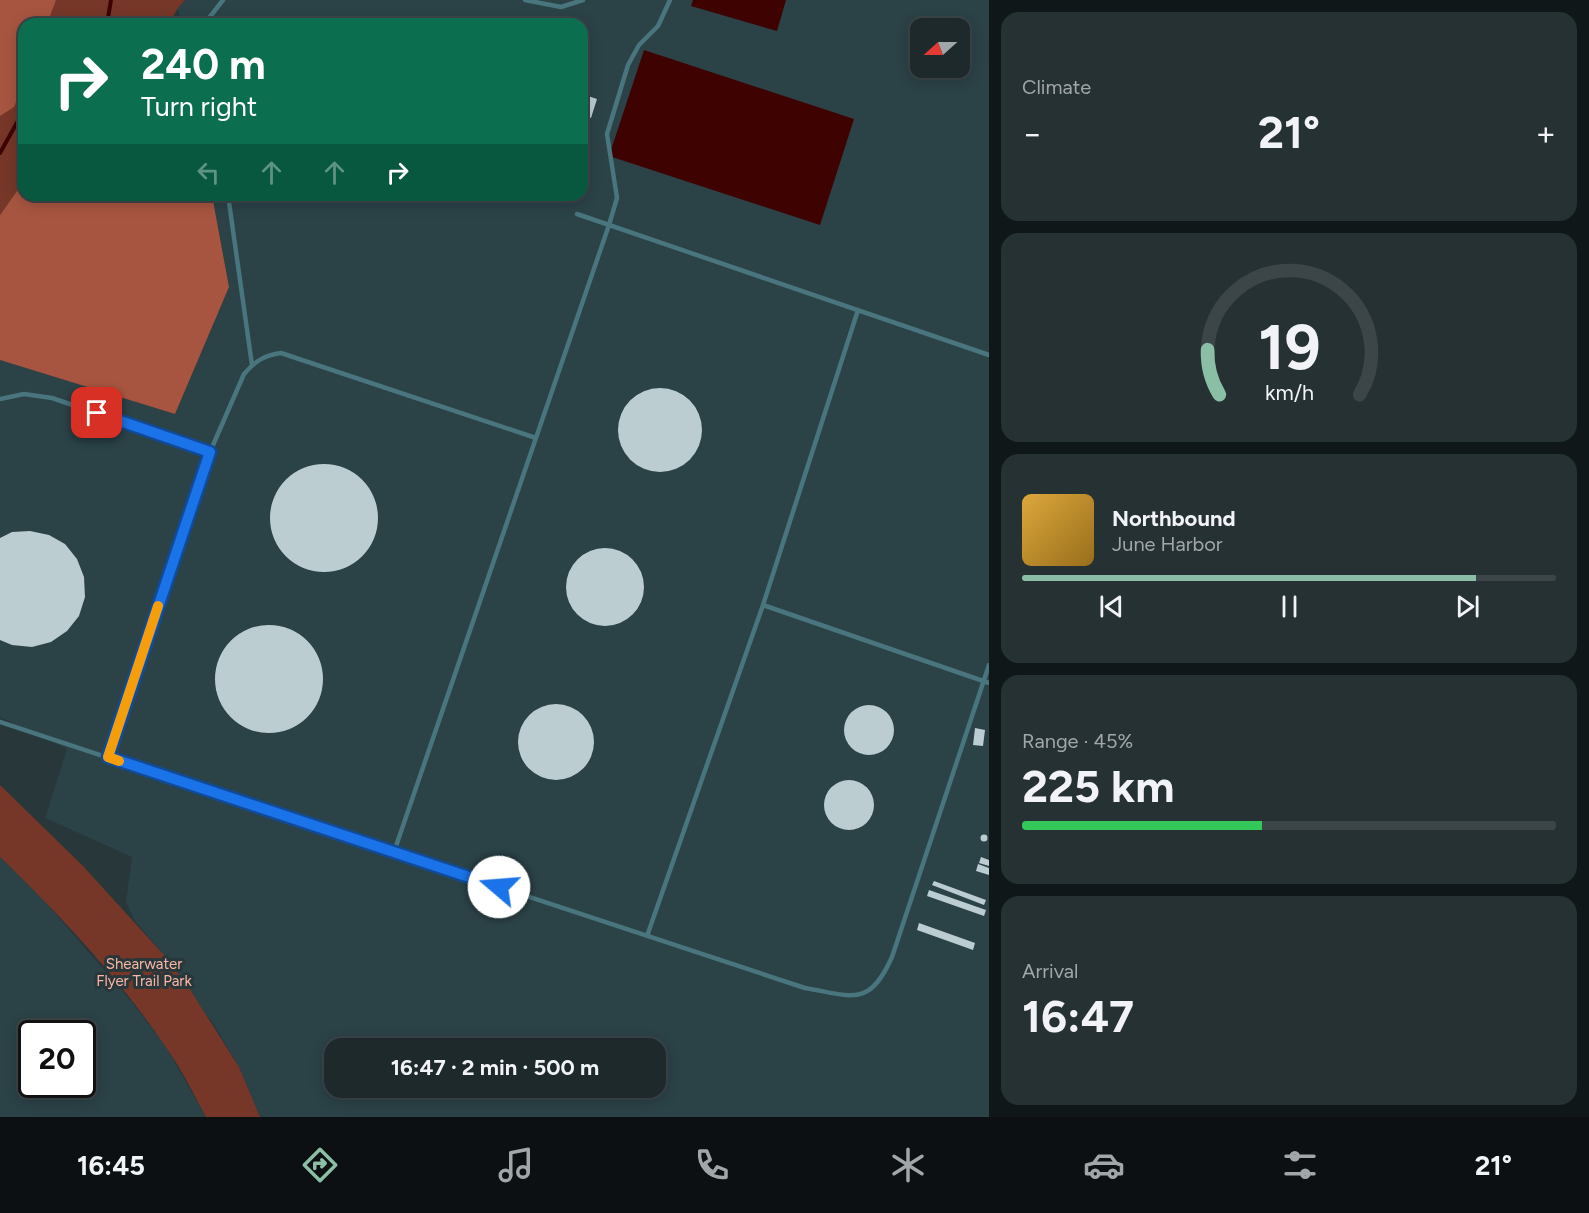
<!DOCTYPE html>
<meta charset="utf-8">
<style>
body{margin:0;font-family:Figtree,sans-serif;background:#263134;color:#f1f3f6;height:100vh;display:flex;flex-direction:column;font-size:22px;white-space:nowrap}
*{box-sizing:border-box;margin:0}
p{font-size:20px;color:#a1a6a9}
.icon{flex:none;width:33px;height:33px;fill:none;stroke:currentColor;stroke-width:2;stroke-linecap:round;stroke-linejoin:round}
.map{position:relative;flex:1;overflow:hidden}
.panel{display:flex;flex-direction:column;gap:12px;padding:12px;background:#101718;width:600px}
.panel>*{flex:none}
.banner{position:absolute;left:18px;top:18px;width:570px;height:183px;border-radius:18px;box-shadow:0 3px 15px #0003,0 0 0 2px #3c4548;background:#0b6e4f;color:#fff;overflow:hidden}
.needle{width:39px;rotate:249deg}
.controls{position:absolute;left:910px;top:18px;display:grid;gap:12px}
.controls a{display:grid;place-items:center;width:60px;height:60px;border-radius:12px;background:#1e292c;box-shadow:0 3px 15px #0003,0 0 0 2px #3c4548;font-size:30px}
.speed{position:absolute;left:18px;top:1020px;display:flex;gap:12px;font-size:30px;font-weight:700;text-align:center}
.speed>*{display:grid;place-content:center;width:78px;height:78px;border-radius:50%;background:#1e292c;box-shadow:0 3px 15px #0003,0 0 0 2px #3c4548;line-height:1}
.speed .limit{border:3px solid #111;border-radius:9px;background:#fff;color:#111}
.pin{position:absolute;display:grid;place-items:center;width:51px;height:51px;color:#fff;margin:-26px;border-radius:12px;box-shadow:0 3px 9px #0006}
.me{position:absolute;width:66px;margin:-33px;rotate:288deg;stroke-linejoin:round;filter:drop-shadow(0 0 4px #0008)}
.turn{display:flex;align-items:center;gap:21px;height:126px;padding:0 24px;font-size:27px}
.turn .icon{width:78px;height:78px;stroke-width:2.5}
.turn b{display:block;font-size:42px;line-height:51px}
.lanes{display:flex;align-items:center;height:57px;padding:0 24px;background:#0003;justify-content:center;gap:30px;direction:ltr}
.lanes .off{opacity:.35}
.big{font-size:45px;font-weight:700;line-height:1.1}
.panel .tile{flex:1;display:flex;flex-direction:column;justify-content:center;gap:9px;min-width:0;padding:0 21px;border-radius:18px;background:#263134}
.panel .dial{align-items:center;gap:0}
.dial svg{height:156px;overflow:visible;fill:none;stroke:#3c4548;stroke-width:7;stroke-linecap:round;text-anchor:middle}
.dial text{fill:#f1f3f6;stroke:none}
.song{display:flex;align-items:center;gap:18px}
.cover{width:72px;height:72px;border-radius:9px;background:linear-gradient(135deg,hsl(40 70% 55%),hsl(40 70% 35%))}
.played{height:6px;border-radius:3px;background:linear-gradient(90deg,#8abfa5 85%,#3c4548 85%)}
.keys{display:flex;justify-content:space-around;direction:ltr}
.heat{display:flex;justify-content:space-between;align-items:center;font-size:33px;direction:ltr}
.charge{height:9px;border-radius:4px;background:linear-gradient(90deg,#34c759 45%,#3c4548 0)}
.trip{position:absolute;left:324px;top:1038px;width:342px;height:60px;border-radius:18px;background:#1e292c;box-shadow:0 3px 15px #0003,0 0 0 2px #3c4548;font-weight:700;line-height:60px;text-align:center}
.dock{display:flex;height:96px;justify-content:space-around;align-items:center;background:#0c1012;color:#a1a6a9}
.dock .icon{width:42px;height:42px}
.dock .active{color:#8abfa5}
.dock b{font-size:27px;color:#f1f3f6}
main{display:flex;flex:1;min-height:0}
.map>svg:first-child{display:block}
</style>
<main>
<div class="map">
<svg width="989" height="1117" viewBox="0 0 989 1117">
<rect width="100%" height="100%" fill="#28373a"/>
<path fill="#2b4247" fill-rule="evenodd" d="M185 0H989V1117H260L239 1067 216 1028 164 955 135 921 126 902 132 857 45 818 67 749 0 717V360L175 414 229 287 212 195H582V24H181L178 8ZM921 28H960V68H921ZM334 1048H656V1088H334Z
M0 857 41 897 131 1001 165 1045 206 1117H0ZM32 1034H82V1084H32Z"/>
<path fill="#763728" d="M56 0H185L178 8 169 24H42Z
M24 52V186L17 191 0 215V89Z
M0 785 83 866 164 955 191 991 239 1067 260 1117H206C193 1093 181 1068 165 1046 120 979 58 913 0 857Z"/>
<path fill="#a75540" d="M0 0H56L47 24H24V83L14 107 0 116Z
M24 186V195H212L229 287 175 414 0 360V215L17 191Z"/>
<path fill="#3e0300" d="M693 0H786L777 31 691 6Z
M644 50 854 119 820 225 609 156Z"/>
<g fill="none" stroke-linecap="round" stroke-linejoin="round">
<path stroke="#3e0300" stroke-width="4" d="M107 24 111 0
M0 153 24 110"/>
</g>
<path fill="#bccdd1" d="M585 95 597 99 591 118 582 115V105Z
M618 430a42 42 0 1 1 84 0a42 42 0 1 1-84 0Z
M270 518a54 54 0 1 1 108 0a54 54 0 1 1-108 0Z
M30 531 49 535 65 544 77 559 84 577 85 597 79 616 67 631 51 642 32 647 12 645 0 640V538L12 532Z
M566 587a39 39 0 1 1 78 0a39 39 0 1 1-78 0Z
M215 679a54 54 0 1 1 108 0a54 54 0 1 1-108 0Z
M518 742a38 38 0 1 1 76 0a38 38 0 1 1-76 0Z
M844 730a25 25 0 1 1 50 0a25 25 0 1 1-50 0Z
M975 728 985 730 983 746 973 745Z
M824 805a25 25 0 1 1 50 0a25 25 0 1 1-50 0Z
M980.5 838a3.5 3.5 0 1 1 7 0a3.5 3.5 0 1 1-7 0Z
M981 857 989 860V866L979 863Z
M978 864 989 868V875L976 871Z
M934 881 986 900 984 905 932 885Z
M929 890 986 910 984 916 927 896Z
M919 923 975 943 973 950 917 930Z"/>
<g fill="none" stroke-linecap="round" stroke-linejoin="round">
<path stroke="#48757e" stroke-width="4.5" d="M525 0 561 7 583 0
M207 24 209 18 223 0
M228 195 252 365
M577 214 989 355
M0 399 24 394 52 398 210 452
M763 605 989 683
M0 722 805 988C853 996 869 1008 892 957L989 665
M108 757 210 452 244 374C255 361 265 355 281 353L536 438
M394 852 609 225 617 198 607 134 628 65 639 45 658 26 670 0
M647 936 763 605 858 310"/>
</g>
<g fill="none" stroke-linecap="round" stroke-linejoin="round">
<g stroke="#114b97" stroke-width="15">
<path id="route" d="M97 413 210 452 108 757 499 887"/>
</g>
<use href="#route" stroke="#1a73e8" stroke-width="10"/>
<path stroke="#f59e0b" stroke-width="10" d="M119 761 108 757 158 606"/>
</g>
<g text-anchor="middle" stroke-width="6" stroke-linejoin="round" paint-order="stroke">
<g font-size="15" fill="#fcb6a4" stroke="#28373a">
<text x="144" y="969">Shearwater<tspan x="144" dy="17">Flyer Trail Park</tspan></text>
</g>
</g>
</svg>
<div class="controls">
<a><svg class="needle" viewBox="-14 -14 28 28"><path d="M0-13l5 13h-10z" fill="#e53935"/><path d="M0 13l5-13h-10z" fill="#a1a6a9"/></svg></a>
</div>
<div class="speed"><div class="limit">20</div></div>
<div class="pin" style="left:97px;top:413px;background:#d93025"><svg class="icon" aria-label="arrive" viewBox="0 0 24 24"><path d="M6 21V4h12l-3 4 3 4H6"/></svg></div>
<svg class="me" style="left:499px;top:887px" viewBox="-20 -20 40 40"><circle r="19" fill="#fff"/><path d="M0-13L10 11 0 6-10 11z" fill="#1a73e8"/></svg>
<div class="trip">16:47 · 2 min · 500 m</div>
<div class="banner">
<div class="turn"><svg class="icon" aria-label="right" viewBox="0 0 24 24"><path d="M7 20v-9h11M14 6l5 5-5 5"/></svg><div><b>240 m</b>Turn right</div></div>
<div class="lanes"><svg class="icon off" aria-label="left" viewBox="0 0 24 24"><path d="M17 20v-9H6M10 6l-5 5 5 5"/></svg><svg class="icon off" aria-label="ahead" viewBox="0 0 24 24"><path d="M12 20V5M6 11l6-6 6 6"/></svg><svg class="icon off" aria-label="ahead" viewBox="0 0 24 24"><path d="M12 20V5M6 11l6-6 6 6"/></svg><svg class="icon" aria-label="right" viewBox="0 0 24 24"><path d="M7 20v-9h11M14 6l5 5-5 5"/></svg></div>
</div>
</div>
<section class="panel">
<div class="tile"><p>Climate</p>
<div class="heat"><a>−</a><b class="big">21°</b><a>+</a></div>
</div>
<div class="tile dial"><svg viewBox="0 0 100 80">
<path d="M14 69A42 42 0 1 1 86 69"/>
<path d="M14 69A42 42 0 0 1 8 46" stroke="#8abfa5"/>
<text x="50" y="56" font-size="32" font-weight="700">19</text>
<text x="50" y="72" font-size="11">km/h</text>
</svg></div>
<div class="tile">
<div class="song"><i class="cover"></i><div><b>Northbound</b><p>June Harbor</p></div></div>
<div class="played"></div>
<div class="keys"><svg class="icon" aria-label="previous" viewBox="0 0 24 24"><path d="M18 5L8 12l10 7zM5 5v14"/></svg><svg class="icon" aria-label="pause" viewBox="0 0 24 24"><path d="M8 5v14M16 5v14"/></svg><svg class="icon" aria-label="next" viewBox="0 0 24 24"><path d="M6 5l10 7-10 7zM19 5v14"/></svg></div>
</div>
<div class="tile"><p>Range · 45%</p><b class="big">225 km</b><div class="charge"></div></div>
<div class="tile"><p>Arrival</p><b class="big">16:47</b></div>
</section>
</main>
<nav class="dock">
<b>16:45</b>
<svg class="icon active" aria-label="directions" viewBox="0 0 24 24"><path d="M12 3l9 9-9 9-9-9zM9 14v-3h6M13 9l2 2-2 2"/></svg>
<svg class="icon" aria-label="music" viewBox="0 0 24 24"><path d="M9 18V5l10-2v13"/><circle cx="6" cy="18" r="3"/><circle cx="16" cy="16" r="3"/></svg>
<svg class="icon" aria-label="phone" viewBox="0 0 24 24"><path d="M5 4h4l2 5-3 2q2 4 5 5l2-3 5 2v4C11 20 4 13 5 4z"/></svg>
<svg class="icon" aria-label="climate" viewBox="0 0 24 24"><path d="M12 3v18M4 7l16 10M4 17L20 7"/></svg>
<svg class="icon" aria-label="car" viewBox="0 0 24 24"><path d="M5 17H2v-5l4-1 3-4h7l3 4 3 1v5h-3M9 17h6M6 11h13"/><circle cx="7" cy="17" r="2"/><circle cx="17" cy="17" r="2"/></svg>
<svg class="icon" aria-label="filters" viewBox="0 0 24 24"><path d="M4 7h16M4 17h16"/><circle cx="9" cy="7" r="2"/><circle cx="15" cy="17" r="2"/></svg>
<b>21°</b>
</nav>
